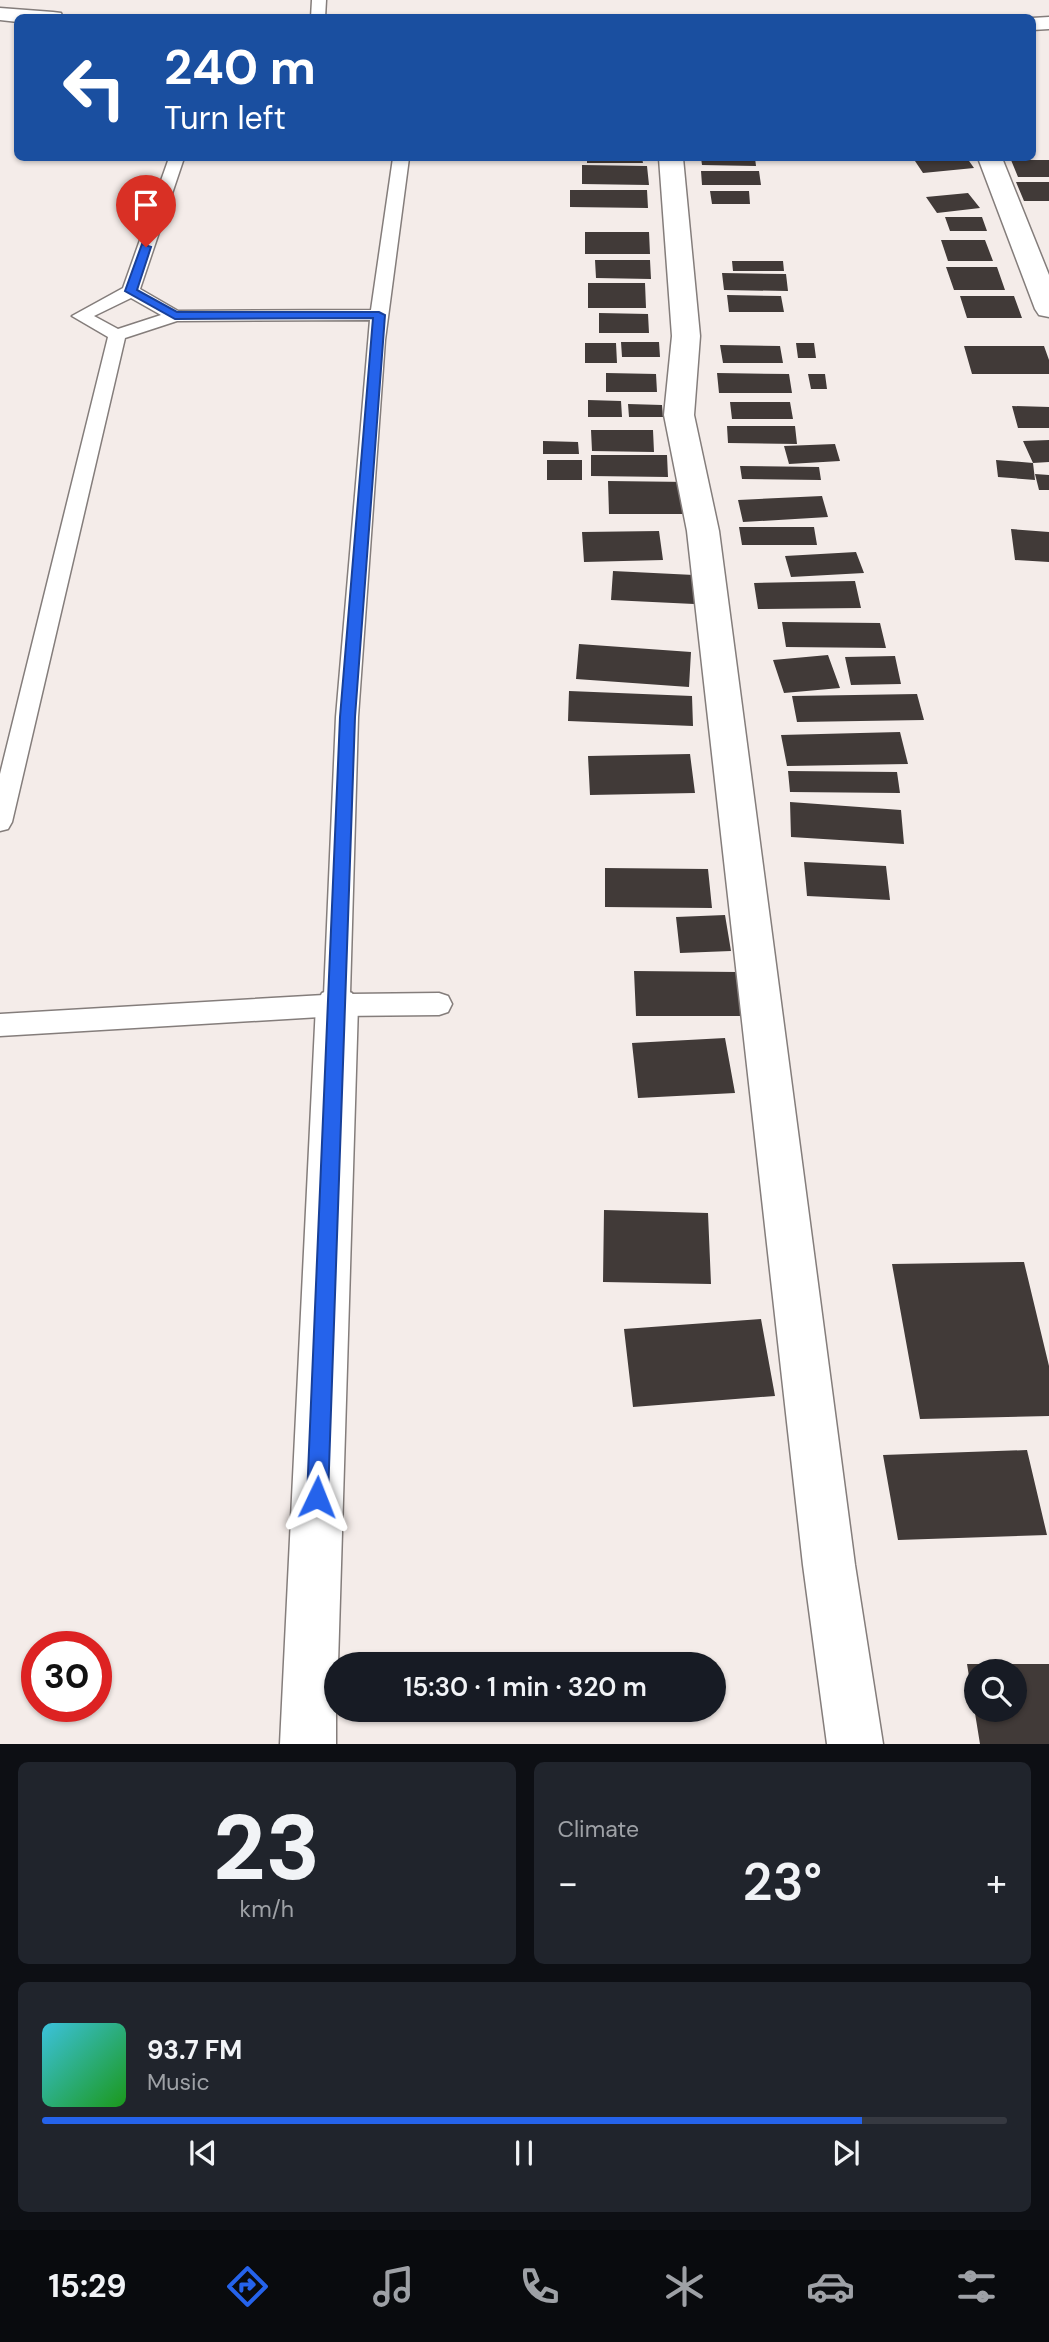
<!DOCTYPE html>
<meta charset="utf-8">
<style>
body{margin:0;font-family:"DM Sans",sans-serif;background:#20242c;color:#f1f3f6;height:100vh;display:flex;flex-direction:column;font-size:26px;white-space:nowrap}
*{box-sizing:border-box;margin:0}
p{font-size:23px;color:#9ea1a6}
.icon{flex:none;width:38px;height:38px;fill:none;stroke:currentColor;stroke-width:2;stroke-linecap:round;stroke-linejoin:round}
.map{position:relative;height:1744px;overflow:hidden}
.details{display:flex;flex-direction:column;gap:18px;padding:18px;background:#0d0f14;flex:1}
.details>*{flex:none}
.guide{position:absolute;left:14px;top:14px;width:1022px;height:147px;border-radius:10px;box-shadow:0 2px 5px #0004;background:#1a4fa0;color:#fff;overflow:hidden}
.controls{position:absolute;left:964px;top:1659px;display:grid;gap:14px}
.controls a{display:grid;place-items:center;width:63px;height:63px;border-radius:50%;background:#171b24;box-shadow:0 2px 5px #0004;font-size:35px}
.speed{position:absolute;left:21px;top:1631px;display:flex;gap:14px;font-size:35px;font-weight:700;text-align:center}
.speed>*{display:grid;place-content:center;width:91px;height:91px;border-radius:50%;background:#171b24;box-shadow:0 2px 5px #0004;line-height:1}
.speed .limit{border:10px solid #d22;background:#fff;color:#111}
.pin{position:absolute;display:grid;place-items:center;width:60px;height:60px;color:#fff;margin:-72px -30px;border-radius:50% 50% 50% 0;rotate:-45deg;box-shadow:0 0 7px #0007}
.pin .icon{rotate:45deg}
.me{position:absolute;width:77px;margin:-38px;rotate:2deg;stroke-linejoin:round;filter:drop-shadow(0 0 5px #0008)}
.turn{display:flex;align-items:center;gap:24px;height:147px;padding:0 35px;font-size:32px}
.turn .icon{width:91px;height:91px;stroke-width:2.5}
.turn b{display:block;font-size:49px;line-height:60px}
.big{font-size:52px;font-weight:600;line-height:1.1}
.details .tile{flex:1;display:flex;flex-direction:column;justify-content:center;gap:10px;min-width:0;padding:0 24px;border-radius:10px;background:#20242c}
.details .dial{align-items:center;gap:0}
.dial b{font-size:91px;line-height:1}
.song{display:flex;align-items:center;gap:21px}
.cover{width:84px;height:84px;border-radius:10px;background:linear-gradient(135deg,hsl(190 70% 55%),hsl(120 70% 35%))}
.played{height:7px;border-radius:4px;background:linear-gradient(90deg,#2563eb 85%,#363941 85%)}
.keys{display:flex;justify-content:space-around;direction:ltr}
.heat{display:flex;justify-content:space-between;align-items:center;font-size:38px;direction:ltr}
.details .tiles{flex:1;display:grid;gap:18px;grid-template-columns:1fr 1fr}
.tile:last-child{grid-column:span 2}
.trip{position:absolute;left:324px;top:1652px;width:402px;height:70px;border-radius:35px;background:#171b24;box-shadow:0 2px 5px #0004;font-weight:600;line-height:70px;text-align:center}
.tab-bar{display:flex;height:112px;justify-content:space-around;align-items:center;background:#090b0e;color:#9ea1a6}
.tab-bar .icon{width:49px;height:49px}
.tab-bar .current{color:#2563eb}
.tab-bar b{font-size:32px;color:#f1f3f6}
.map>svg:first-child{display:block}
</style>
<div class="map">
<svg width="1049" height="1744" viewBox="0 0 1049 1744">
<rect width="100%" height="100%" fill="#f4ece9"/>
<path fill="#413a38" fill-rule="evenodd" d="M587 158H642L643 163H587Z
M701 158H755L756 166 702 165Z
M913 158H967L974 168 923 173Z
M1011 160H1049V177H1018Z
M582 165 647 166 649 185 582 184Z
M701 171H759L761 185H702Z
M1016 182H1049V201H1024Z
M570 190H647L648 208 570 207Z
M710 191H749L750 204H712Z
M968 193 980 208 937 213 926 197Z
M945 217H982L987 231H950Z
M585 232H649L650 254H585Z
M941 240H985L993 261H948Z
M595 260H650L651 279 596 278Z
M732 261H783L784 271H733Z
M946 267H997L1005 290H954Z
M722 273 786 274 788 291 724 290Z
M588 283H645L646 308H588Z
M727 295 781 296 784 312H729Z
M960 296H1014L1022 318H967Z
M599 313 648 314 649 333H599Z
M621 342H659L660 357H622Z
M585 343H616L617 363H585Z
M796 343H814L816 358H798Z
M720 345 780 346 783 363H723Z
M964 346H1044L1049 360V374H972Z
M606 373 656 374 657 392H606Z
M717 373 789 374 792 393H719Z
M808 374H825L827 389H811Z
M588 400 621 401 622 417H588Z
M730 402H790L793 419H732Z
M628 404 662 405 663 417H629Z
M1012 406 1049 407V428H1018Z
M727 426H795L797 444 728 443Z
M591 430H653L654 452 592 451Z
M1049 440V462L1033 463 1023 441Z
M543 441 578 442 579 454H543Z
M835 444 840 461 789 464 784 446Z
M591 455H667L668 477 591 476Z
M547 460H582V480H547Z
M996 460 1033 463 1035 480 998 477Z
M740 466 819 467 821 480 742 479Z
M1035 474 1049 475V490H1039Z
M608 481 689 482 692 514H609Z
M822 496 828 517 743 522 738 500Z
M739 527H814L817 545H742Z
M1011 529 1049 532V562L1015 560Z
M659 531 663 560 584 562 582 532Z
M856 552 864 573 791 577 785 556Z
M613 571 694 575V604L611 600Z
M855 581 861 608 758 609 754 583Z
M782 622 880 623 886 648 786 647Z
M579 644 691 652 689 687 576 679Z
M828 655 840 688 784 693 773 660Z
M895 656 901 684 851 685 845 657Z
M569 691 692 696 693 726 568 721Z
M917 694 924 720 797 722 792 696Z
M900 732 908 764 787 766 781 735Z
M690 754 695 793 590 795 588 756Z
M788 771 897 772 900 793 790 792Z
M790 802 901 810 904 844 791 837Z
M804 862 886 866 890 900 807 896Z
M605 868 708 869 712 908 605 907Z
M725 915 731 951 680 953 676 917Z
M634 971 738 972 742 1016H636Z
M725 1038 735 1093 638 1098 632 1043Z
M604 1210 708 1213 711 1284 603 1282Z
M1024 1262 1049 1366V1416L920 1419 892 1264Z
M761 1319 775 1396 633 1407 624 1329Z
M1027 1450 1047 1535 898 1540 883 1455Z
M967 1664H1049V1744H980ZM976 1671H1015V1710H976Z"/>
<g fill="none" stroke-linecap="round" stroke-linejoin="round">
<g stroke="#847d7b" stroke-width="3">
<path id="service" d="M312 0H326L325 18H311Z
M169 158H184L140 289 178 311 371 310 393 158H409L385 340 358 717 350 994 439 993 448 996 452 1004 448 1012 439 1015 337 1016 0 1036V1014L324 995 336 717 370 320 177 321 125 338 12 822 8 829 0 831V774L108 337 72 316 123 288ZM131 298 161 315 118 329 94 316Z"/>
</g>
<g stroke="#847d7b" stroke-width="3">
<path id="minor" d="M0 8 53 12 61 13 63 18H18V22L0 20Z
M1049 17V29L1032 30V18Z
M659 158H683L700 336 694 415 719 531 855 1565 883 1744H827L803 1565 687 531 664 415 672 336Z
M978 158H1002L1049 275V317L1039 315 1035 309Z
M337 987 352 993 358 1005 338 1664H336V1744H280L316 1005 322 993Z"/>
</g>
<use href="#service" fill="#fff" fill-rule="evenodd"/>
<use href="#minor" fill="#fff" fill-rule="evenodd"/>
</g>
<path fill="#2563eb" stroke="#184099" stroke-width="2" d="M142 244 151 247 137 290 177 312H379L385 315 355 717 328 1497 325 1505 317 1508 310 1505 307 1497 340 717 373 318 175 319 125 291Z"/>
</svg>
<div class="controls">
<a><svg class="icon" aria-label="search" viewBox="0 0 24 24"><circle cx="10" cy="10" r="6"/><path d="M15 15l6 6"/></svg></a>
</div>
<div class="speed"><div class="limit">30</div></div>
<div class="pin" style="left:146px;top:247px;background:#d93025"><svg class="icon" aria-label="arrive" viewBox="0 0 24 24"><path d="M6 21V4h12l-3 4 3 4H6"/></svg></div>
<svg class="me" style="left:317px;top:1497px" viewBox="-20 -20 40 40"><path d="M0-17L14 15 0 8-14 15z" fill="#2563eb" stroke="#fff" stroke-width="4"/></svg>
<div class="trip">15:30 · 1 min · 320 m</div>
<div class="guide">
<div class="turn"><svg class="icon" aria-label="left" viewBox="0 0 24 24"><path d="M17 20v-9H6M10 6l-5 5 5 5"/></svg><div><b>240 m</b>Turn left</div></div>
</div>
</div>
<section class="details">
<div class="tiles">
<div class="tile dial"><b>23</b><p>km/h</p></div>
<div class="tile"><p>Climate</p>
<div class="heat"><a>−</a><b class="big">23°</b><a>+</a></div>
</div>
<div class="tile">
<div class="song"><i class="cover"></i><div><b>93.7 FM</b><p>Music</p></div></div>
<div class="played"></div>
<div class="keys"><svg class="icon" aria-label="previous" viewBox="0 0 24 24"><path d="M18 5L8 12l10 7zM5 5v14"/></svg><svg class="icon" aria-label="pause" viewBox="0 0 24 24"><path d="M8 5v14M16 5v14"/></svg><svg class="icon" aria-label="next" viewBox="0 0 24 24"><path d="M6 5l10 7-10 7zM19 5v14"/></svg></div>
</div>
</div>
</section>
<nav class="tab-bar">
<b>15:29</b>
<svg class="icon current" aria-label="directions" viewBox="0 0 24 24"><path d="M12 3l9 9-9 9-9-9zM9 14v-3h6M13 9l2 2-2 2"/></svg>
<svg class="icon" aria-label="music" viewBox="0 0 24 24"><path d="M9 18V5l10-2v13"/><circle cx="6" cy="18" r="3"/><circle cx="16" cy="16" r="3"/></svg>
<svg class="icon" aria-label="phone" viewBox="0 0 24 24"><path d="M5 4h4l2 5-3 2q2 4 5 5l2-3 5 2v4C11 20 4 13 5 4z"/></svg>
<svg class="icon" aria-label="climate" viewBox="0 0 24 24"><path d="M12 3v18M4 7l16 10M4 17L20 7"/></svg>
<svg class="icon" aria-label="car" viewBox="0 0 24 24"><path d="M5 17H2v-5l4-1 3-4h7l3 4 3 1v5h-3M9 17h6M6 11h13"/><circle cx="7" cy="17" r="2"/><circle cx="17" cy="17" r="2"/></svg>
<svg class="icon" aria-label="filters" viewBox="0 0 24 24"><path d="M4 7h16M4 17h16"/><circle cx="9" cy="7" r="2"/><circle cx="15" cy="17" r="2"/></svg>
</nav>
